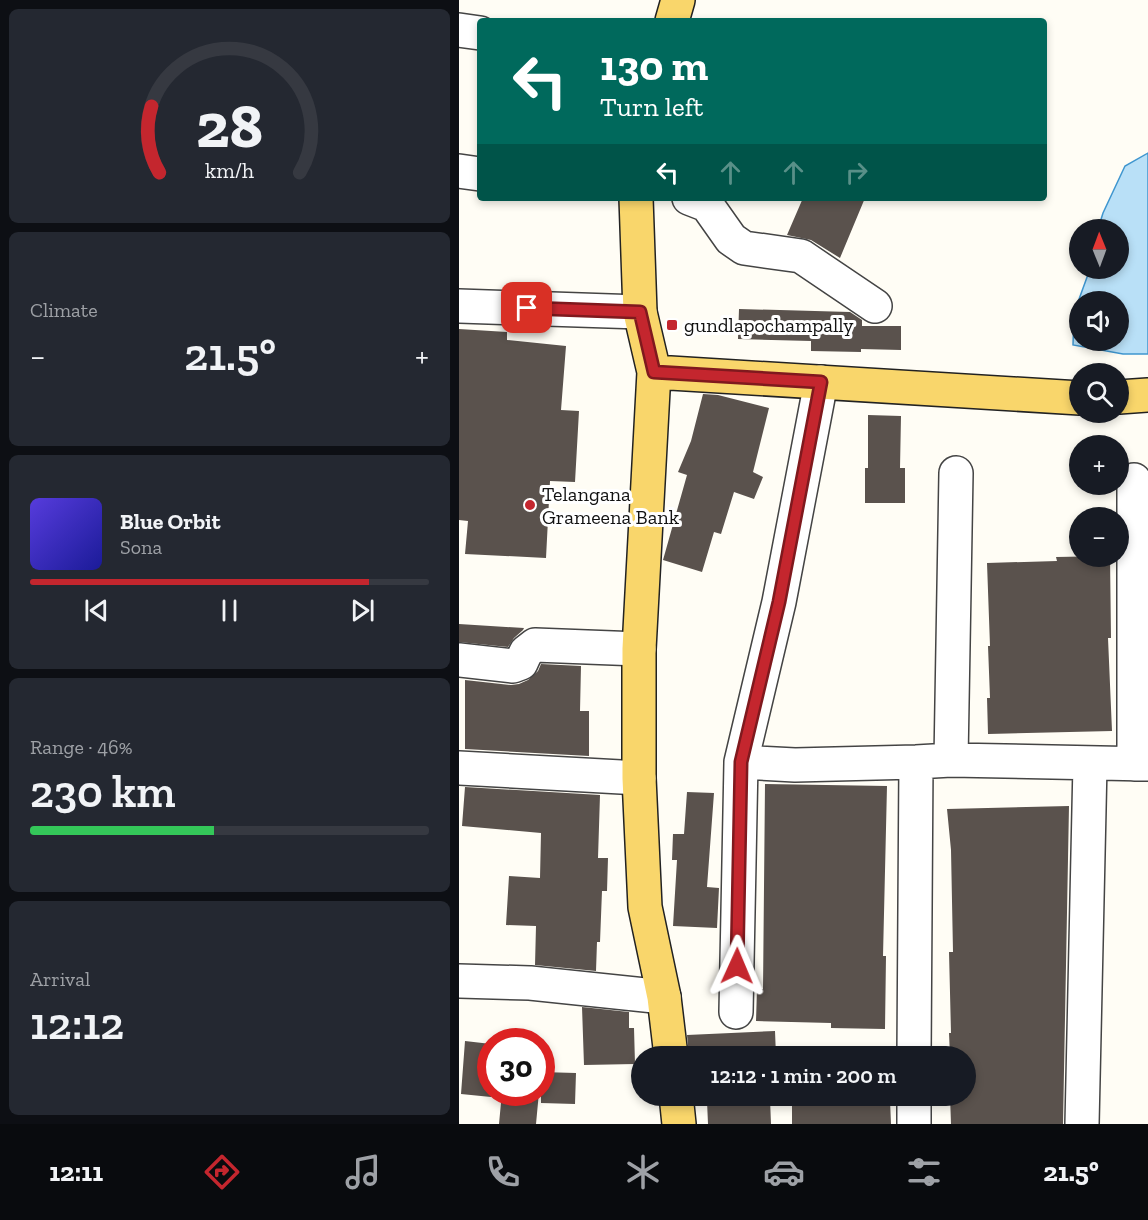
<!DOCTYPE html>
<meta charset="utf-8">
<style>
body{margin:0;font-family:"Zilla Slab",serif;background:#242831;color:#f1f3f6;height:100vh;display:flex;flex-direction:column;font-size:22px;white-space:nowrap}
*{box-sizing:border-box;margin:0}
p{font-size:20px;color:#9ea1a6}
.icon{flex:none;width:33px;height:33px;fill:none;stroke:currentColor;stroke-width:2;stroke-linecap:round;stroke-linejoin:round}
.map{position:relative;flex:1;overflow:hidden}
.sheet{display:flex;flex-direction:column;gap:9px;padding:9px;background:#0d0f14;width:459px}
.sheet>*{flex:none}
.hud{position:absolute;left:18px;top:18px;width:570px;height:183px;border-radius:6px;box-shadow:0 3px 9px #0003;background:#00695c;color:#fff;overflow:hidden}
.needle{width:39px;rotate:359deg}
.tools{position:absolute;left:610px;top:219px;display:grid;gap:12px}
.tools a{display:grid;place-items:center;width:60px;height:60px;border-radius:50%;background:#171b24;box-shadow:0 3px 9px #0003;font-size:30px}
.speed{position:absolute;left:18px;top:1028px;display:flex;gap:12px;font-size:30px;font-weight:700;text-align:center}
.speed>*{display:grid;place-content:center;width:78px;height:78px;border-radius:50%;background:#171b24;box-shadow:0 3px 9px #0003;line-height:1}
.speed .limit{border:9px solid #d22;background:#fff;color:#111}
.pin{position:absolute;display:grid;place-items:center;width:51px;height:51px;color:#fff;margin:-26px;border-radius:12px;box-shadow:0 3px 9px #0006}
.me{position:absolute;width:66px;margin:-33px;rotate:1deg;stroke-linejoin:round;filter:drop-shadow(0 0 4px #0008)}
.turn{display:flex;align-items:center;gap:21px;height:126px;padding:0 24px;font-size:27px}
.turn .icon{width:78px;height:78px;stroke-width:2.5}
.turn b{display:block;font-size:42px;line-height:51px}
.lanes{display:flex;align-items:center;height:57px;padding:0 24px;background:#0003;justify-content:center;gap:30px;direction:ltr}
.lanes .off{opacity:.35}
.big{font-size:45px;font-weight:600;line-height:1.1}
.sheet .tile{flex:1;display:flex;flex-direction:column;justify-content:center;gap:9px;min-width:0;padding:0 21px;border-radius:9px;background:#242831}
.sheet .dial{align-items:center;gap:0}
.dial svg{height:156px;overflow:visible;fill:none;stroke:#363941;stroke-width:7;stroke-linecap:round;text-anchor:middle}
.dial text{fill:#f1f3f6;stroke:none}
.song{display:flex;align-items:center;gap:18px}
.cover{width:72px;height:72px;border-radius:9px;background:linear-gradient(135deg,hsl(250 70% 55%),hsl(240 70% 35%))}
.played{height:6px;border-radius:3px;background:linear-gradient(90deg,#c4262e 85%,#363941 85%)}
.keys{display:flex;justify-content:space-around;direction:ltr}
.heat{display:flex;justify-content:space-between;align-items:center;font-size:33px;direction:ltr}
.charge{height:9px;border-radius:4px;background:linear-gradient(90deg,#34c759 46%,#363941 0)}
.trip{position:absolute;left:172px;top:1046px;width:345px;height:60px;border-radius:30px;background:#171b24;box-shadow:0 3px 9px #0003;font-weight:600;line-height:60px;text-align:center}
.tab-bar{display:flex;height:96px;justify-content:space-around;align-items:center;background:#090b0e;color:#9ea1a6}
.tab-bar .icon{width:42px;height:42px}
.tab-bar .on{color:#c4262e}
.tab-bar b{font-size:27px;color:#f1f3f6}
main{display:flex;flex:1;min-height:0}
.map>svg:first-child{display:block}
</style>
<main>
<section class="sheet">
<div class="tile dial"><svg viewBox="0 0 100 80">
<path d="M14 69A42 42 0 1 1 86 69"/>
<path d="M14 69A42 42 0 0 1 10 35" stroke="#c4262e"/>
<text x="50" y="56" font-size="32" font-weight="700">28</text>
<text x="50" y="72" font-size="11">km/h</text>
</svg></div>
<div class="tile"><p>Climate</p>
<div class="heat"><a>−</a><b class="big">21.5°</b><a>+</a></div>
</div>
<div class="tile">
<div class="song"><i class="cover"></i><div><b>Blue Orbit</b><p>Sona</p></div></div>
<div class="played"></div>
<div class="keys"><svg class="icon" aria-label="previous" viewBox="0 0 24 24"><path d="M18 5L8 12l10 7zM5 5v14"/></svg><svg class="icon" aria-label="pause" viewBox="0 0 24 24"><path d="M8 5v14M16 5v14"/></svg><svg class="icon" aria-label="next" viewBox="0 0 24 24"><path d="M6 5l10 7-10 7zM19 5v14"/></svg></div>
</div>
<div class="tile"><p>Range · 46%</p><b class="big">230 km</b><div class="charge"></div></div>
<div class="tile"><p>Arrival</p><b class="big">12:12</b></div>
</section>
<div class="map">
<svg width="689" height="1124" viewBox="0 0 689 1124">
<rect width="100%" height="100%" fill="#fffdf5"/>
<path fill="#b9e0f7" stroke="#3f96cf" stroke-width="1.5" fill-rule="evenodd" d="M689 153V354H664L614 345 615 313 631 269 660 268V230L639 229 644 213 666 166ZM621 302H660V340H621Z"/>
<path fill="#5a524d" d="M344 198H406L381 258 352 240 328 235Z
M280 309 391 312 403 320V326H442V350L402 349V352L352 351V341L279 339Z
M0 329 48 332V340L107 346 102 410 120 411 116 482 91 481 87 558 6 554 9 521 0 520Z
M244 394 259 395 310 408 294 472 304 477 295 499 275 492 262 534 255 532 243 572 204 560 228 475 219 472 232 441Z
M409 415 442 416 441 468H446V503H406V468H409Z
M651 556 652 638H649L653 731 529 734 528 698H531L529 646H531L528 563 598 561 597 557Z
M0 624 65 628 64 630 55 638 49 647 0 642Z
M82 664 122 666 121 711H130V756L6 749V680L52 685 60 684 69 680 79 671Z
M306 784 428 786 424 956H427L426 1029 372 1028V1023L297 1021 298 989H304Z
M6 787 141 795 139 858H149L148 891H143L141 942H138L137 971 76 965 77 926 47 925 50 876 81 878 82 833 3 826Z
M228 792 255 793 248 887 260 888 258 928 214 926 218 860H213L214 834H225Z
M610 806 604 1124H492L491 1095H507V1056H491L490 1033H492L490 952H494L492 850 488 809Z
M123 1007 170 1012V1028H175L176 1064 125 1065Z
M316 1031 317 1056H230L228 1035Z
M6 1041 32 1044V1097L2 1094Z
M82 1072 117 1073 116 1104 82 1103Z
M43 1092H80L77 1124H40Z
M311 1099 312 1124H249L248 1101Z
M431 1100 432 1124H333V1103Z"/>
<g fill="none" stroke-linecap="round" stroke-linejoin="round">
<g stroke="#444" stroke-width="36">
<path id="minor" d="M0 30 21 33
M0 171 21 174
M230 198 248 205 272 239 285 248 342 256 416 306
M0 306 181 312
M0 660 54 666 62 663 67 652 76 645 180 649
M492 760 497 473
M282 762 320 602 362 382
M675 764V480
M0 768 180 778
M0 981 71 983 205 997
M277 1012 282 762 336 765 457 762 492 760 689 764
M455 1056 457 762
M455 1124V1095
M623 1124 631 764"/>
</g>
<g stroke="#222" stroke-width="36">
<path id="major" d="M213 21 219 0
M177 198 181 312 195 372 180 649V778L186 907 205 997 212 1056
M195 372 621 398
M660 397 689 395
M217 1095 220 1124"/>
</g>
<use href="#minor" stroke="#fff" stroke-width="33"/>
<use href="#major" stroke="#f9d66b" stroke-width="33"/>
</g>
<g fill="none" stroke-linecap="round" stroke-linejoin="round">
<g stroke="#7f191e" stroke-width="15">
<path id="route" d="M68 308 181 312 195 372 362 382 320 602 282 762 278 966"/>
</g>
<use href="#route" stroke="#c4262e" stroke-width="10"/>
</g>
<g fill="#c4262e" stroke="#fff" stroke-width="2">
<rect x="207" y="319" width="12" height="12" rx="3"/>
<circle cx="71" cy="505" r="6"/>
</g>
<g text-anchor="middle" stroke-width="6" stroke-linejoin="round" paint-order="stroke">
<g font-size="20" fill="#111" stroke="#fff" text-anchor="start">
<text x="225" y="332">gundlapochampally</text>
<text x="83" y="501">Telangana<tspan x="83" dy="23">Grameena Bank</tspan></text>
</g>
</g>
</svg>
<div class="tools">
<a><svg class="needle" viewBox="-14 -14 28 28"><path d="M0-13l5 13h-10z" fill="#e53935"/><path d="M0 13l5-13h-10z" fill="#9ea1a6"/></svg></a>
<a><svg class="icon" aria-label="sound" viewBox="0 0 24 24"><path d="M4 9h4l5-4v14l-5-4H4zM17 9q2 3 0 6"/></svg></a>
<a><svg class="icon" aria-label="search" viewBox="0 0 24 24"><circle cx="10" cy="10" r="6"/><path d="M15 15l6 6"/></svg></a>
<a>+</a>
<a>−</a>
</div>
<div class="speed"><div class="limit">30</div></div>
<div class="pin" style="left:68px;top:308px;background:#d93025"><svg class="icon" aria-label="arrive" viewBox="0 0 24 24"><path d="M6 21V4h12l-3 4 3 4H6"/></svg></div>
<svg class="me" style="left:278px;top:966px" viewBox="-20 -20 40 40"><path d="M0-17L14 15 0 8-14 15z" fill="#c4262e" stroke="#fff" stroke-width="4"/></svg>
<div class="trip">12:12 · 1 min · 200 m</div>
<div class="hud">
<div class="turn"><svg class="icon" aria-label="left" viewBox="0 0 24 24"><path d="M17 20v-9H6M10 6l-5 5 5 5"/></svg><div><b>130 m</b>Turn left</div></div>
<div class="lanes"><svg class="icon" aria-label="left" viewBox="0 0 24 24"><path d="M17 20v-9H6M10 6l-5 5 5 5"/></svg><svg class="icon off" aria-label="ahead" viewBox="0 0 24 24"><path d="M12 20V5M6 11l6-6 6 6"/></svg><svg class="icon off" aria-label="ahead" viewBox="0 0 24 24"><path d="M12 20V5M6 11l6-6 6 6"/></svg><svg class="icon off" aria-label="right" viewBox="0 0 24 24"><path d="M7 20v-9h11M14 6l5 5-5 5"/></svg></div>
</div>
</div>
</main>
<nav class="tab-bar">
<b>12:11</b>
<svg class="icon on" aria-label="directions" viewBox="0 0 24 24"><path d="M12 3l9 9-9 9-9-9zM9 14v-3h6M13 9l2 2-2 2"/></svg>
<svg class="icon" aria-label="music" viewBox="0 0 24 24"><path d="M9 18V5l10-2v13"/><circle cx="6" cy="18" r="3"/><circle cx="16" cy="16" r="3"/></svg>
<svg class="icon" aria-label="phone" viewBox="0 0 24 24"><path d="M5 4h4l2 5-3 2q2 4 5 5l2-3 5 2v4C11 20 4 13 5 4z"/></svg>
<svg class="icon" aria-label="climate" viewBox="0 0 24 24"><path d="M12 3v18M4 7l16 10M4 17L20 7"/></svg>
<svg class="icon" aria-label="car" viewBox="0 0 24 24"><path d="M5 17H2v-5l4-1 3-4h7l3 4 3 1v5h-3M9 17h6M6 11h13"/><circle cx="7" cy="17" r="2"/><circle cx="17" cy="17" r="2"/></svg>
<svg class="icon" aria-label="filters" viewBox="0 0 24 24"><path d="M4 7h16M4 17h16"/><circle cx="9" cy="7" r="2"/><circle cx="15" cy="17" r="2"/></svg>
<b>21.5°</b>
</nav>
